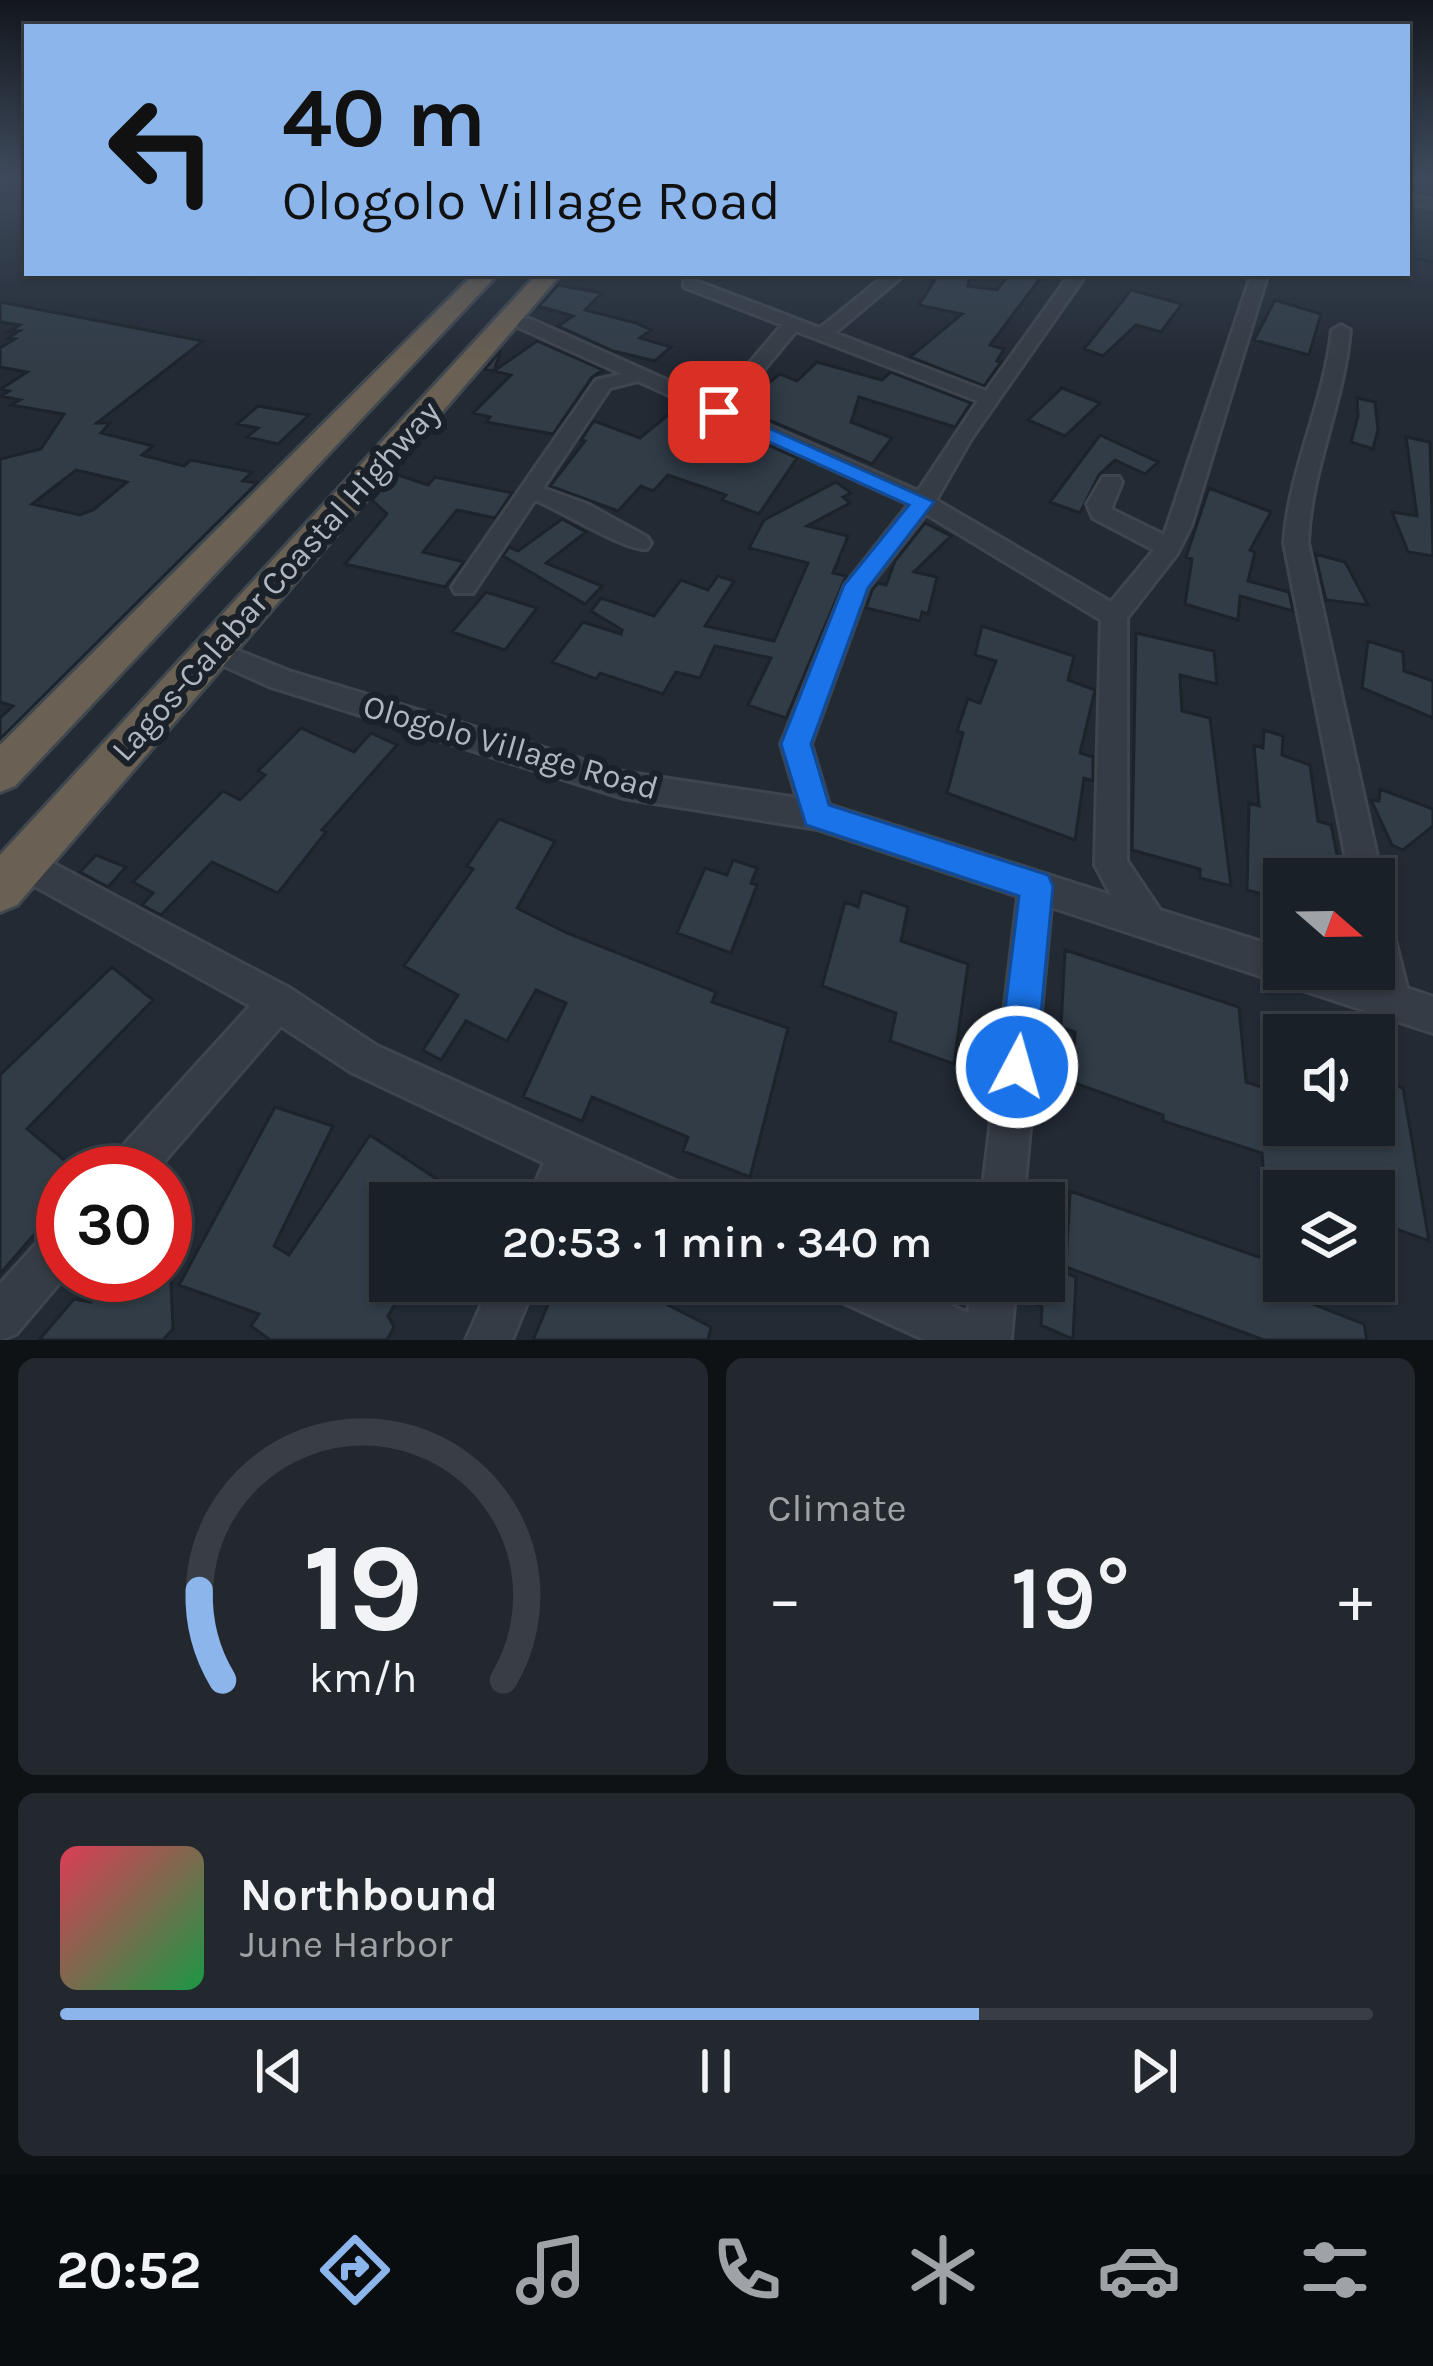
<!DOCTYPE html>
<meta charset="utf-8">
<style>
body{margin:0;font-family:Karla,sans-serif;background:#23282f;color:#f1f3f6;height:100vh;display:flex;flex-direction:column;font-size:45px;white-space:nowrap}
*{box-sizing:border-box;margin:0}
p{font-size:39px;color:#9fa3a7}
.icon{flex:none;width:66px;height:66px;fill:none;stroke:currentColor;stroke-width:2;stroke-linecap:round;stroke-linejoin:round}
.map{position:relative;height:1340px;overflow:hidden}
.details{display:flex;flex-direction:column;gap:18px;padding:18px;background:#0e1215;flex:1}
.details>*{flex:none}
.guide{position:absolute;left:24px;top:24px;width:1386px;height:252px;border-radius:0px;box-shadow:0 3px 9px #0004,0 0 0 3px #383e44;background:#8bb5eb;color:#111;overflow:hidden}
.needle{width:78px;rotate:110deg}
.buttons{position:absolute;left:1263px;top:858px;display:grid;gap:24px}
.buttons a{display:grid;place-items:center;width:132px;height:132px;border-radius:0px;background:#1a2027;box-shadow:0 3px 9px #0004,0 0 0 3px #383e44;font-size:60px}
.speed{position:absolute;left:36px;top:1146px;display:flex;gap:24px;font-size:60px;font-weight:700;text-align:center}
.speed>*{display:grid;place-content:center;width:156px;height:156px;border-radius:50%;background:#1a2027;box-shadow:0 3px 9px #0004,0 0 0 3px #383e44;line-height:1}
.speed .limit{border:18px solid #d22;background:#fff;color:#111}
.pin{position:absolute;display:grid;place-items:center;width:102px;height:102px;color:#fff;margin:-51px;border-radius:24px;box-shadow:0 6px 18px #0006}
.me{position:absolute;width:132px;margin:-66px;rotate:6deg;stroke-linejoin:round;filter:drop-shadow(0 0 9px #0008)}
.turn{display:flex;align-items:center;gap:42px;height:252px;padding:0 60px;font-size:54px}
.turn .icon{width:156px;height:156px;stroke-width:2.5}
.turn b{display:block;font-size:84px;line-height:102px}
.big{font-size:90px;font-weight:600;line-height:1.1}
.details .tile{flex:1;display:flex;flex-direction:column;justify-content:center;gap:18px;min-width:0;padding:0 42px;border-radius:18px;background:#23282f}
.details .dial{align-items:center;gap:0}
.dial svg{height:312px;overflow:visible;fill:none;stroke:#383e44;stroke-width:7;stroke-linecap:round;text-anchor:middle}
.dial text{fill:#f1f3f6;stroke:none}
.song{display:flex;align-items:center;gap:36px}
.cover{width:144px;height:144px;border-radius:18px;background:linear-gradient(135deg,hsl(350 70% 55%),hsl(140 70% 35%))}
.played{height:12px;border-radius:6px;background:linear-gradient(90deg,#8bb5eb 70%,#383e44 70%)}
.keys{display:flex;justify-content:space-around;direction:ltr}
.heat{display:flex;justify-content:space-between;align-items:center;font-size:66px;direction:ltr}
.details .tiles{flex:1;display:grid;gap:18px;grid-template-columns:1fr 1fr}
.tile:last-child{grid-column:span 2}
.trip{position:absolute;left:369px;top:1182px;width:696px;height:120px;border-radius:0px;background:#1a2027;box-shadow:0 3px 9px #0004,0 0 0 3px #383e44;font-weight:600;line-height:120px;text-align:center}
.tab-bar{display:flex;height:192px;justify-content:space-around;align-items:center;background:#0a0d10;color:#9fa3a7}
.tab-bar .icon{width:84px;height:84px}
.tab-bar .selected{color:#8bb5eb}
.tab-bar b{font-size:54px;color:#f1f3f6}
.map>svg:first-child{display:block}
</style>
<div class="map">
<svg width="1433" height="1340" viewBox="0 0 1433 1340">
<rect width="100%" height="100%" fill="#222a34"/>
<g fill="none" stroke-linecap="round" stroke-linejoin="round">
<path stroke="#172230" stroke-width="3" d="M1407 257 1433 262"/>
</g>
<path fill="#313c47" stroke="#1c232b" stroke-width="3" fill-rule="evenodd" d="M939 273H971L968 286 997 290 1010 273 1042 276 990 345 1004 349 997 361 1001 362 984 386 910 357 962 314 919 305Z
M558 285 602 293 585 310 636 323 651 330 640 338 671 347 655 361 613 351 558 326 573 316 539 306Z
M1131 290 1182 304 1161 332 1136 325 1103 356 1084 349Z
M1275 300 1321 314 1309 355 1254 340Z
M0 302 203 341 97 423H110L101 433 153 446 142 455 184 466 191 460 252 472 243 481 257 483 0 739V718L13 706 0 702V459L41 449 64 414 11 405 20 400 1 396 9 391 1 389 27 372 0 367V348L15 339 8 338 19 331H10L20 325 0 322ZM76 470 127 482 93 510 80 515 32 504Z
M537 341 603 370 592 377 553 434 486 422 490 417 473 413 511 375 485 369 501 350 494 371Z
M817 362 882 380 891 372 971 403 955 427 859 397 851 422 892 438 872 464 738 407 756 386 762 388 780 374 797 381Z
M700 364 732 372 715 397 696 388 701 382 686 378Z
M1062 388 1100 403 1065 436 1028 420Z
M1357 398 1375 402 1378 430 1373 449 1351 442 1358 416Z
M680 405 696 412 671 437 720 454 739 432 797 458 759 514 722 500 726 495 668 475 653 491 641 486 618 511 550 486 585 441 581 440 594 421 640 438Z
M258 406 309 415 278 444 247 437 258 428 237 424Z
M1100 435 1158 462 1145 474 1115 460 1099 475 1080 513 1050 502Z
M1406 437 1430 442 1433 556 1408 552 1392 512 1417 516Z
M395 474 428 485 435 477 512 493 495 518 457 510 423 552 464 562 445 587 345 564 387 514 372 500Z
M836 482 851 493 843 497 850 503 807 526 848 536 833 573 846 576 786 718 748 705 771 658 715 646 700 678 676 672 663 694 600 673 596 679 552 662 583 622 621 634 622 630 591 611 601 598 654 616 681 580 708 590 718 576 734 581 705 626 774 641 808 563 749 548 764 520Z
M1209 488 1271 512 1250 550 1255 552 1248 581 1289 592 1293 611 1240 596 1238 620 1185 604 1192 559 1186 557Z
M562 519 586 532 546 563 602 586 585 604 503 556 509 547 518 551Z
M925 523 951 536 914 572 937 577 928 614 922 612 920 621 866 608 872 590 878 583 886 585 895 561Z
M1315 554 1345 562 1368 605 1326 600Z
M486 592 537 608 505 650 452 632Z
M982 626 1074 656 1068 680 1095 690 1080 753 1093 757V781L1084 778 1075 840 947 793 963 733 957 731 968 699 980 703 996 661 975 655Z
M1136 633 1214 651 1217 684 1180 675 1182 711 1210 718 1231 886 1200 878V869L1132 850Z
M1368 641 1403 652 1404 671 1433 681V718L1362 688Z
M301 728 354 752 371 733 397 745 322 830 326 832 278 893 212 862 161 915 142 905 153 893 133 882 223 791 240 800 265 775 258 771Z
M1264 730 1283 736 1282 755 1310 765 1318 821 1331 825 1342 879H1273L1276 898 1247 890 1249 803 1259 806 1254 745 1263 748Z
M1380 789 1433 809V826L1403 850 1392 845 1371 800 1379 801Z
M499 819 555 841 517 908 567 933 716 992 712 1002 788 1028 750 1177 683 1151 688 1137 592 1097 582 1121 523 1097 566 1003 536 990 507 1041 466 1021 441 1060 423 1050 458 995 404 966 473 869 467 866Z
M96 855 126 867 108 887 80 872Z
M733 860 757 868 751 883 757 885 731 953 677 933 705 868 727 875Z
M862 891 908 907 901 941 968 964 954 1064 890 1041 896 1013 822 986 845 902 858 907Z
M1065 950 1239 1007 1246 1082 1284 1094V1125H1374V1078L1403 1088 1429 1241 1374 1221V1191H1284V1200L1265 1193 1262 1153 1163 1121V1115L1072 1082 1075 1032 1061 1027Z
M112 967 153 1000 27 1129 80 1173H63V1201L0 1274V1075Z
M275 1107 333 1126 274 1246 289 1255 370 1135 473 1203H390V1281H408L388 1316 394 1327 387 1340H270L251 1326 259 1314 179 1285Z
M1070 1191 1262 1258 1264 1285 1364 1324 1367 1340H1264L1066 1267Z
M1045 1265 1076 1277 1073 1339 1041 1325 1042 1307 1019 1296 1020 1281H1044Z
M111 1275H161L171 1282 173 1329 163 1340H39L74 1299 91 1302Z
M558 1281H645L641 1291 711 1327 708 1340H533Z"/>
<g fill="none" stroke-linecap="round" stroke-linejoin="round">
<g stroke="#3e454e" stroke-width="6">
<path id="minor" d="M1413 196 1433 200V208L1408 203Z
M888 273H906L835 333 986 391 1071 273H1087L971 439 936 500 1111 602 1154 550 1093 518 1087 504 1103 477H1119L1122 482 1111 509 1164 535 1252 273H1268L1191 526 1177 554 1127 618V861L1160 910 1284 949V969H1346L1369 976 1368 969H1374V899L1386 904 1407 988 1433 997V1033L1051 907 1023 1203H981L1018 896 817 829 623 798 271 687 215 662 211 655 224 645 289 671 623 772 797 798 781 744 845 585 909 504 638 381 610 388 543 488 587 504 647 537 651 543 647 549C628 552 560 510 535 500L473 593H455L452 587 596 380 622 374 518 327V319H530L716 402 782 325 684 287V281H696L820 328ZM796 331 978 401 918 491 731 409ZM926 514 1101 620 1095 865 1111 895 829 805 811 744 868 588Z
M1341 325 1350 330C1344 404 1310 471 1308 543L1382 879 1374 891V879H1350L1284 543C1289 470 1324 404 1332 330Z
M41 857 291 989 377 1046 691 1188 697 1203H630L579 1179 569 1203H527L544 1163 351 1072 281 1026 154 1173H106L112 1158 250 1006 29 883 25 872 29 861Z
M63 1224V1275H66L16 1334 0 1340V1284L48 1231Z
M492 1281H536L512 1340H466Z
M825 1281H897L968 1313 972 1281H1016L1011 1340H925L831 1297Z"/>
</g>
<g stroke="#3f474f" stroke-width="6">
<path id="highway" d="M475 273H499L15 786 0 792V745Z
M538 273H562L17 905 0 912V855Z"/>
</g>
<use href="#minor" fill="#353c45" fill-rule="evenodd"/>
<use href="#highway" fill="#6a6053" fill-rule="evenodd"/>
</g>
<linearGradient id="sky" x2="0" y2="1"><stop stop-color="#13171d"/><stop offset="0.49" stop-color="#3e4a5c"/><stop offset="1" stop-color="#3e4a5c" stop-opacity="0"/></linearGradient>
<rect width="1433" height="364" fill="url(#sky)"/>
<path fill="#1a73e8" stroke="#114b97" stroke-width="3" d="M719 406 934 502 868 588 811 744 829 805 1048 875 1053 886 1036 1067 1031 1081 1017 1086 1003 1081 998 1067 1019 896 806 825 781 744 844 585 909 505 712 416 709 412Z"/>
<g text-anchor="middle" stroke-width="12" stroke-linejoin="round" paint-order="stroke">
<g font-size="33" fill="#afb7c1" stroke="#1a2129">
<text transform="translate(275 580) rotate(-48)" y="12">Lagos-Calabar Coastal Highway</text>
<text transform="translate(511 746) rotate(16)" y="12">Ologolo Village Road</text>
</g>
</g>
</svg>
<div class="buttons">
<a><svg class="needle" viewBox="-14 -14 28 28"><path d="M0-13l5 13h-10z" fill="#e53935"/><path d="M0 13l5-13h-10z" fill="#9fa3a7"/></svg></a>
<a><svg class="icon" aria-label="sound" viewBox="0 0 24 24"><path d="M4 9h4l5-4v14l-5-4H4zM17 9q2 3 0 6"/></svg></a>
<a><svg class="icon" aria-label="layers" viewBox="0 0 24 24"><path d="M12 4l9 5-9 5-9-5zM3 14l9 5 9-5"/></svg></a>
</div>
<div class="speed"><div class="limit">30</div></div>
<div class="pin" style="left:719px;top:412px;background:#d93025"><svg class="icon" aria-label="arrive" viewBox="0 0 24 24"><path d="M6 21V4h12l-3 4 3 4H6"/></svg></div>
<svg class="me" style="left:1017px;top:1067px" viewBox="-20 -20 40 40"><circle r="17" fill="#1a73e8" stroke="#fff" stroke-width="3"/><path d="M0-11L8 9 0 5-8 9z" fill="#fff"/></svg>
<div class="trip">20:53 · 1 min · 340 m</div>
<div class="guide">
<div class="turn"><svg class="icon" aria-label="left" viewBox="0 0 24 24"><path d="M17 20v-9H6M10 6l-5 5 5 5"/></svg><div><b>40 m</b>Ologolo Village Road</div></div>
</div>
</div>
<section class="details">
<div class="tiles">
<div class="tile dial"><svg viewBox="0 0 100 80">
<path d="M14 69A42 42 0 1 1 86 69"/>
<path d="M14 69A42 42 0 0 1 8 46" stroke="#8bb5eb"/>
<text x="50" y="56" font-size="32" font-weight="700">19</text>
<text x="50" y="72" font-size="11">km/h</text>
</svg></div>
<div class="tile"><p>Climate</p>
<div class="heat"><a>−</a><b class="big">19°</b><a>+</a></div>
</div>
<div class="tile">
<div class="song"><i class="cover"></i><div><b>Northbound</b><p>June Harbor</p></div></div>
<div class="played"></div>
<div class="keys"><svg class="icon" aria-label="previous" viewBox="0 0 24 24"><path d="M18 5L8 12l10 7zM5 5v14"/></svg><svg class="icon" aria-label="pause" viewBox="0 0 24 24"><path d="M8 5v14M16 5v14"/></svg><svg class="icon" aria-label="next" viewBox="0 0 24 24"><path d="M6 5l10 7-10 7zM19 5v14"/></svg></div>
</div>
</div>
</section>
<nav class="tab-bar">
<b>20:52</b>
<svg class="icon selected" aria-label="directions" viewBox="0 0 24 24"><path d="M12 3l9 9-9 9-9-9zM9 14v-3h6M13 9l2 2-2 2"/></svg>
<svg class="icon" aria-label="music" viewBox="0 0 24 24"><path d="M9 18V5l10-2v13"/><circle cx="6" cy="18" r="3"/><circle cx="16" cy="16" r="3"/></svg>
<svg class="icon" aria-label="phone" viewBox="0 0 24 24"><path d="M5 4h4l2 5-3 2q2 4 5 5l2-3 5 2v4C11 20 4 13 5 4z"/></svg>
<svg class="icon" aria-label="climate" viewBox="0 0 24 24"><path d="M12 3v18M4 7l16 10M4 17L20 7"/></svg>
<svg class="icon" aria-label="car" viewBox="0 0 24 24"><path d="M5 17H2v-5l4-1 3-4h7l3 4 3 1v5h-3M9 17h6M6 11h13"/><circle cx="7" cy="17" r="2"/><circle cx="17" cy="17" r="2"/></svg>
<svg class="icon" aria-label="filters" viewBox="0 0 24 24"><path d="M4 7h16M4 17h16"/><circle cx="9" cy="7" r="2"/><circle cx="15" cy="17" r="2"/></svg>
</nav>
